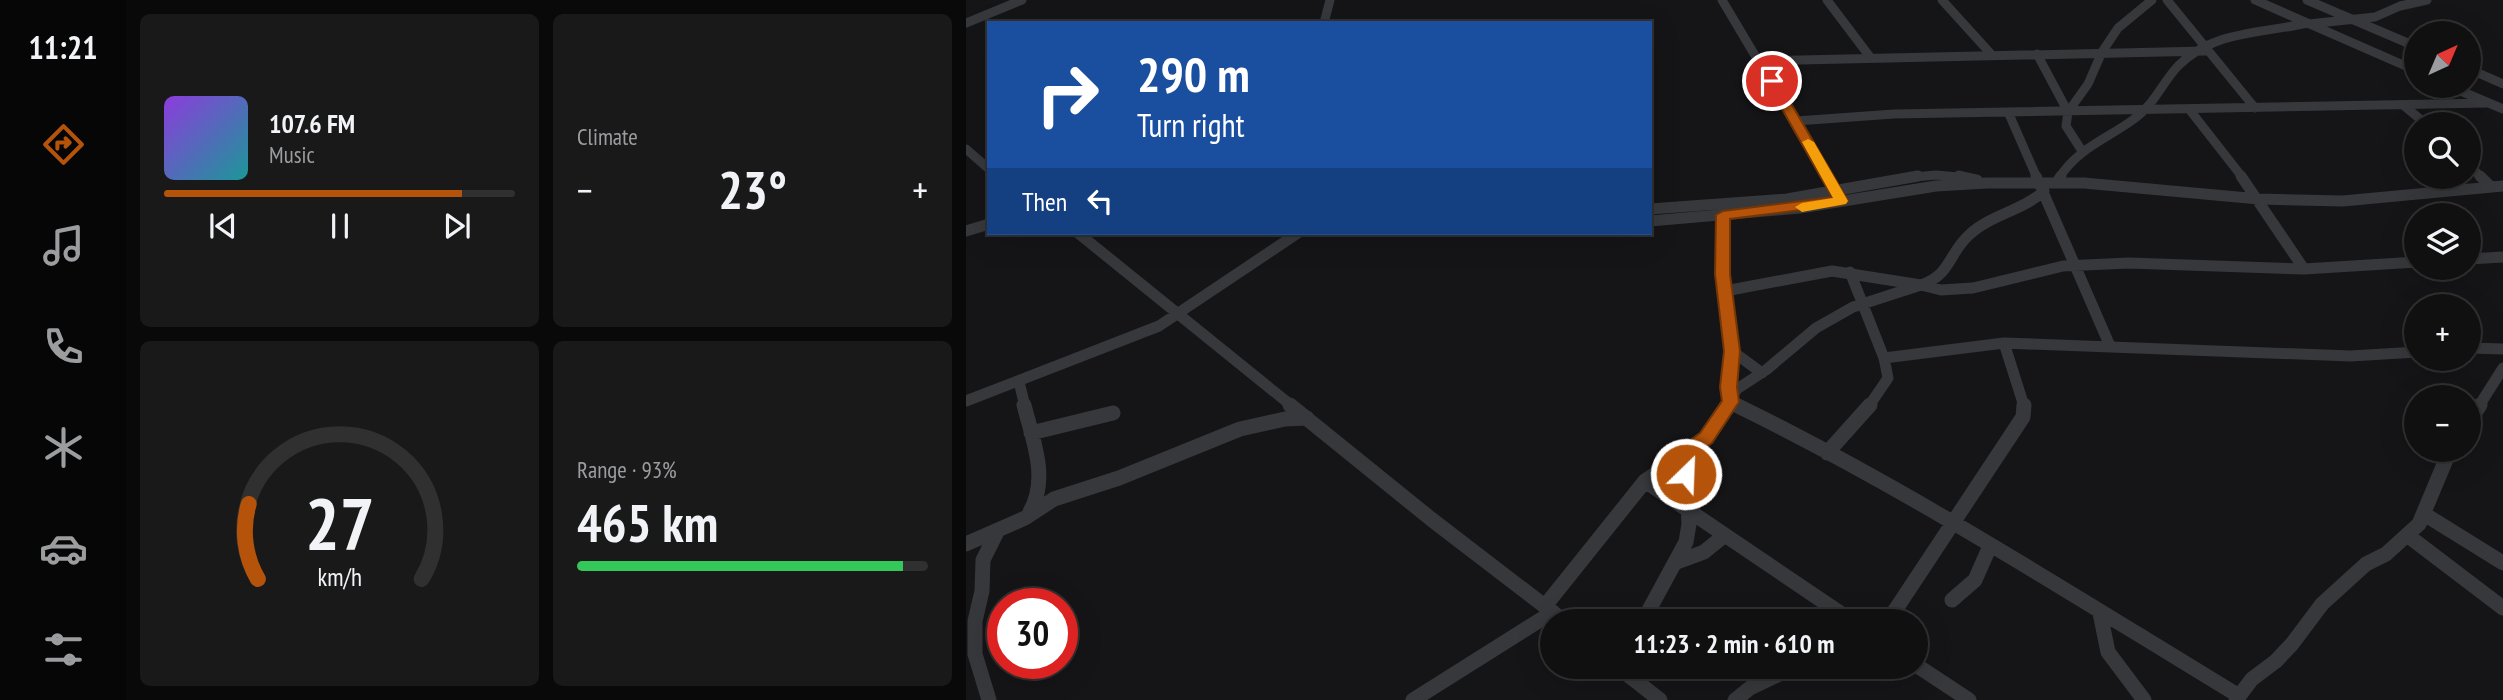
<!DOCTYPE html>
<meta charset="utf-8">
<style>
body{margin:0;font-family:"PT Sans Narrow",sans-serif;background:#19191a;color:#f1f3f6;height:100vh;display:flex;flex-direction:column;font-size:26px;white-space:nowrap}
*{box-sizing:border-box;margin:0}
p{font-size:23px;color:#9c9d9f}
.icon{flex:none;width:38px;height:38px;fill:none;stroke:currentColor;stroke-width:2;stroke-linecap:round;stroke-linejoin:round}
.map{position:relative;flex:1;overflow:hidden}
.details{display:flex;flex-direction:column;gap:14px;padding:14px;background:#090909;width:840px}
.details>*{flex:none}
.guide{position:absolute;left:21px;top:21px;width:665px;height:214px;border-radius:0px;box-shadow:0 7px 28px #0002,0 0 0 2px #303031;background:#1a4fa0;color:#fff;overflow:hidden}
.needle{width:46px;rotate:44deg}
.buttons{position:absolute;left:1438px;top:21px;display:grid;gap:14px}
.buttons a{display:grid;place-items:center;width:77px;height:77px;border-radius:50%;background:#101011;box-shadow:0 7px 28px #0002,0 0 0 2px #303031;font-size:35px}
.speed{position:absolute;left:21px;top:588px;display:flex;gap:14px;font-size:35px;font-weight:700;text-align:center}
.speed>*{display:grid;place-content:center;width:91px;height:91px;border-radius:50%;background:#101011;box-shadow:0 7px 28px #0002,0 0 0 2px #303031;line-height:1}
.speed .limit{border:10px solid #d22;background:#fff;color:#111}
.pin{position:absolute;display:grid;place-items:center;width:60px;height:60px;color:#fff;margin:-30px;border:4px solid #fff;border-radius:50%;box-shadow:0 2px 7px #0007}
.me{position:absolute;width:77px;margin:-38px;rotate:24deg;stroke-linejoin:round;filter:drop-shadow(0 0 5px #0008)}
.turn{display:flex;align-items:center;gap:24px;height:147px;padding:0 35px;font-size:32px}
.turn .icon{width:91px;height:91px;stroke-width:2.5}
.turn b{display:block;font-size:49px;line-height:60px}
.then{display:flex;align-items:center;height:66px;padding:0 35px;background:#0003;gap:14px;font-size:26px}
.big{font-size:52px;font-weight:700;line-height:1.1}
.details .card{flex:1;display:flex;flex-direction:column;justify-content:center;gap:10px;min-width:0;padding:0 24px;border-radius:10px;background:#19191a}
.details .dial{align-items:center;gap:0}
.dial svg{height:182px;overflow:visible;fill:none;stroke:#303031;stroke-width:7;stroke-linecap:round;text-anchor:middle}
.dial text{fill:#f1f3f6;stroke:none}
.song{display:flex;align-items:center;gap:21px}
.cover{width:84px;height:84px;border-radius:10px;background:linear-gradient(135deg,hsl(270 70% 55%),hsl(180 70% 35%))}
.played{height:7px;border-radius:4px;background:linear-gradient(90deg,#b45309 85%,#303031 85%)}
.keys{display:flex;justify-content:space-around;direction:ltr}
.heat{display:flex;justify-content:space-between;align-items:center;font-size:38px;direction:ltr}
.charge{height:10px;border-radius:5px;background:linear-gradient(90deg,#34c759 93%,#303031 0)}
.details .tiles{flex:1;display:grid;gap:14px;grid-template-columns:repeat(2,1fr)}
.trip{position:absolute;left:574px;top:609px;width:388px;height:70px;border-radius:35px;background:#101011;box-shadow:0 7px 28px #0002,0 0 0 2px #303031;font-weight:700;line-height:70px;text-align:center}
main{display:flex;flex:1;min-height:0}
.dock{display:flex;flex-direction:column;width:126px;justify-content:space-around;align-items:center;background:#060607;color:#9c9d9f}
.dock .icon{width:49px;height:49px}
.dock .on{color:#b45309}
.dock b{font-size:32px;color:#f1f3f6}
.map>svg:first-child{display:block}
</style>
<main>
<nav class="dock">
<b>11:21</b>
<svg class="icon on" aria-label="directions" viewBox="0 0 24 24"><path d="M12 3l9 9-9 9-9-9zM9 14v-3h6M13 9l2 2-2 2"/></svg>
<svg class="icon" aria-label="music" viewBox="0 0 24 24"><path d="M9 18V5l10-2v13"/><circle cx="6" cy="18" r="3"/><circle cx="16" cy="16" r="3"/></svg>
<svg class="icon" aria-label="phone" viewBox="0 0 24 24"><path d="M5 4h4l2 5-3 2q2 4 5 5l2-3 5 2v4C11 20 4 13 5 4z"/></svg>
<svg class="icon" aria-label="climate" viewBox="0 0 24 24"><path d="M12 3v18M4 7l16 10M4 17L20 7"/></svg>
<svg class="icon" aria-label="car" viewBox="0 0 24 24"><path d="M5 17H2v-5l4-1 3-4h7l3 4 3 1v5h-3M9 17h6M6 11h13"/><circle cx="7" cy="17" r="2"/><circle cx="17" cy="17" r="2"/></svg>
<svg class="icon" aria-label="filters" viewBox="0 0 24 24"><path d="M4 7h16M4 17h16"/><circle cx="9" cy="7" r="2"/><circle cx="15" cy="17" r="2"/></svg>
</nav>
<section class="details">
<div class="tiles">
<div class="card">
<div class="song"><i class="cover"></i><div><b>107.6 FM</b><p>Music</p></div></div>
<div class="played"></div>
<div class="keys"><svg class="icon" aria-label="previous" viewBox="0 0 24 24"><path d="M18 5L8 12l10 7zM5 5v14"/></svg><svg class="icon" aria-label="pause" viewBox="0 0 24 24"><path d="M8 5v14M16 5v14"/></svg><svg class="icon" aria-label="next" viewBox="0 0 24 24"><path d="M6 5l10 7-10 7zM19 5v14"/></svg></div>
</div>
<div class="card"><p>Climate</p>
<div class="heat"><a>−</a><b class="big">23°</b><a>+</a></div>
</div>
<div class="card dial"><svg viewBox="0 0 100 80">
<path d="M14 69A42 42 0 1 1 86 69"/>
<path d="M14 69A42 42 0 0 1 10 36" stroke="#b45309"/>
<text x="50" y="56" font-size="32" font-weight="700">27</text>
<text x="50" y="72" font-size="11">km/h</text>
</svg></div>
<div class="card"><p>Range · 93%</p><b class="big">465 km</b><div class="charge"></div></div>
</div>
</section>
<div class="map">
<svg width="1537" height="700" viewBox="0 0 1537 700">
<rect width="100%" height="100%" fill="#151517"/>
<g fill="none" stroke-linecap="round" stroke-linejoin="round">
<path stroke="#36383c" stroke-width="9" d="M756 0 862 178
M861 0 904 57
M976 0 1025 54
M1201 0 1289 108
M1289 0 1451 71
M1341 0 1451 47
M0 23 56 0
M358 23 364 0
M1343 24 1409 17 1434 6 1461 0
M1071 54 1102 112
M794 61 1240 51
M1503 69 1537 84
M1483 86 1537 109
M1437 105 1460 124
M1223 109 1277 178
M1043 114 1071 178
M830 121 928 114 1521 103
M0 149 23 169
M1116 151 1100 126 1102 112 1122 84 1136 52 1152 28 1186 0
M1503 165 1516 178
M938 178 970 175 1002 178
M1093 178C1112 148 1141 139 1168 119 1188 105 1196 83 1212 66 1248 30 1295 34 1341 23"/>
<path stroke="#36383c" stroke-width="11" d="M861 176 874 198
M993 176 1011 180
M1070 176 1144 346
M1275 176 1338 269
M1514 176 1525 187
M1091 182 1095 176
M684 209 821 199 952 176
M757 215 756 273 766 351 763 387 765 402 774 406
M684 221 834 208 970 186 1021 183H1118L1293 199 1377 201 1537 186
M0 231 23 224
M112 233 326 406
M1503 259 1537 257
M884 272 918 358 922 378 903 406
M759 291 866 271 955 285C985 275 982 254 1003 235 1024 215 1056 211 1078 191
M1038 343 1058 406
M1503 348 1537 349
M766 351 796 373
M918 358 1038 343 1385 356 1451 352
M53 382 59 406
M0 401 193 326 332 233
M760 406 771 389 800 370 850 328 887 307 955 285 975 290 1007 288 1097 266 1163 263 1338 269 1451 262
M1513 406 1537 368"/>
<path stroke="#36383c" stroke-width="15" d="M58 405C67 441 83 478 64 512
M324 405 465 519 598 621
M770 405C944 490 1108 596 1273 696
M1503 422 1514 405
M65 433 147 413
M861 453 904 405
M679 481 886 621
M1458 514 1537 563
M1441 535 1537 608
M0 544 59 518 88 499 153 478 274 429 319 419 341 418
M711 562 738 552 759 535
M986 600 1009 580 1024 546
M579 606 679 481 737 442 761 405
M1134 613 1142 652 1178 700
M677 621 720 542 723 524 720 474 724 451
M922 621 1057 417 1058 405
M950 665 1003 700
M652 667 694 700
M23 700 9 654V621L16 591 17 560 32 530
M447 700 587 612
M769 700 784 688 828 667
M1270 700 1286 679 1310 661 1326 644 1356 604 1400 564 1420 554 1453 524 1484 450"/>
</g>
<path fill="#b45309" stroke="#753606" stroke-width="2" d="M806 77 812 81 882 201 875 205 764 219V274L774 351 771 387 773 402 746 443 732 454 726 479 720 482 714 479 711 474 717 445 734 433 756 401 754 387 758 351 749 274 750 215 757 211 866 197 800 81Z"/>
<path fill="#f59e0b" d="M842 139 848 142 882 201 880 204 836 212 829 207 836 203 867 198 836 142Z"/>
</svg>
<div class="buttons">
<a><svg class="needle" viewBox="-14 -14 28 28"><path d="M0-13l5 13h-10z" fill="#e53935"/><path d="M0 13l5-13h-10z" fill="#9c9d9f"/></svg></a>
<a><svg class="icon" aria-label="search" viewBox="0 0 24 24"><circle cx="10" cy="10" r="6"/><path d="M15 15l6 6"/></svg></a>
<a><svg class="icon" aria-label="layers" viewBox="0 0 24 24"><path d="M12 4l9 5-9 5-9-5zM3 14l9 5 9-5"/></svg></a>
<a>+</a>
<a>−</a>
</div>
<div class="speed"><div class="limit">30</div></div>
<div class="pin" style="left:806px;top:81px;background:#d93025"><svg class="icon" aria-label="arrive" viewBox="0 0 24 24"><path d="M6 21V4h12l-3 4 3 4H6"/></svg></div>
<svg class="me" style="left:720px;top:474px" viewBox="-20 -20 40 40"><circle r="17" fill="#b45309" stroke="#fff" stroke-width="3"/><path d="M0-11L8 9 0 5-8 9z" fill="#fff"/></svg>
<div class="trip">11:23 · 2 min · 610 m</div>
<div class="guide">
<div class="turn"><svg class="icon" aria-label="right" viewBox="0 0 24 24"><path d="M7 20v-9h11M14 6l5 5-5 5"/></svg><div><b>290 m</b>Turn right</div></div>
<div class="then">Then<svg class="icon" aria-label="left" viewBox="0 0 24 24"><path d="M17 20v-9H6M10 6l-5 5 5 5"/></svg></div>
</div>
</div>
</main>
